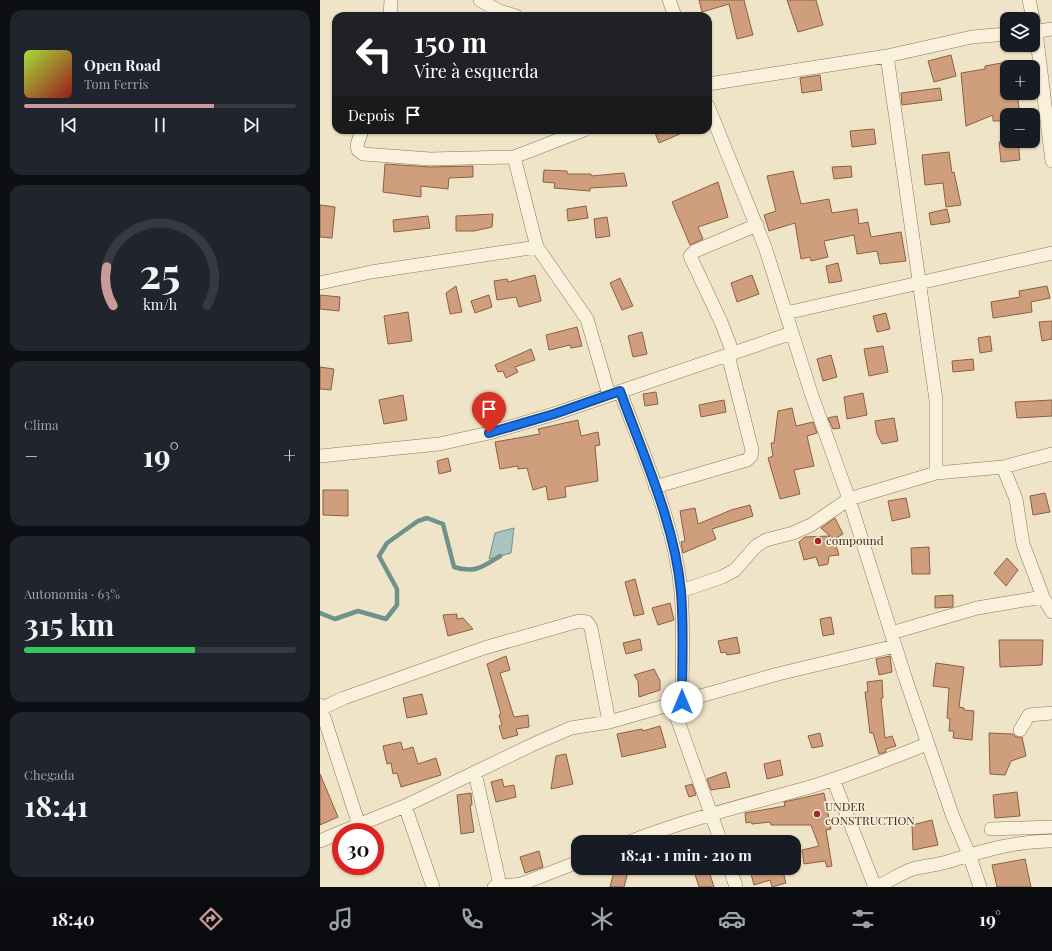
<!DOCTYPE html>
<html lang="pt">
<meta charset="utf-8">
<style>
body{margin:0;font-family:"Playfair Display",serif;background:#20242c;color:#f1f3f6;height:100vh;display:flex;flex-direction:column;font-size:15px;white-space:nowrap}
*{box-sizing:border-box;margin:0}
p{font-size:13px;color:#9ea1a6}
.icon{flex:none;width:22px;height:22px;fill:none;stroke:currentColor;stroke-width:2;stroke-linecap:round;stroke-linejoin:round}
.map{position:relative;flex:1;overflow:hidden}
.side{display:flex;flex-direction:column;gap:10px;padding:10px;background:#0d0f14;width:320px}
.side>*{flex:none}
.banner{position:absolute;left:12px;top:12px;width:380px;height:122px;border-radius:12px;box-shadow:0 1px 3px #0004;background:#202124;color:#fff;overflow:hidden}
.controls{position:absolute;left:680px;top:12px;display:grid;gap:8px}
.controls a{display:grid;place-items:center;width:40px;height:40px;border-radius:8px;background:#171b24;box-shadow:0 1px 3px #0004;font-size:20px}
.speed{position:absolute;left:12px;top:823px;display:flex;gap:8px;font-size:20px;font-weight:700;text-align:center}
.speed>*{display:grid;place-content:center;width:52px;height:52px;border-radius:50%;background:#171b24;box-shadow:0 1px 3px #0004;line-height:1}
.speed .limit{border:6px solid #d22;background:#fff;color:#111}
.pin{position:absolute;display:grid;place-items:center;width:34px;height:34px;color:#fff;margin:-41px -17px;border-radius:50% 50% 50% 0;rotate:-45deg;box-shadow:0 0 4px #0007}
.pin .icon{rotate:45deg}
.me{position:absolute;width:44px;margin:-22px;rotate:0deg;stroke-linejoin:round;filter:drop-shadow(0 0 3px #0008)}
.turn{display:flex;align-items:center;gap:14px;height:84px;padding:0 16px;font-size:18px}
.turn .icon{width:52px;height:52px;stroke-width:2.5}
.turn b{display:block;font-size:28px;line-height:34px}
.then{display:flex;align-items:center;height:38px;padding:0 16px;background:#0003;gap:8px;font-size:15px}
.big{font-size:30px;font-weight:700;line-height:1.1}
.side .card{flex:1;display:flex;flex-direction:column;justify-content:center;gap:6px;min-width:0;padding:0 14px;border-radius:12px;background:#20242c}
.side .dial{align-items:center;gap:0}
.dial svg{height:104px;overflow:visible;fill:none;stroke:#363941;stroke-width:7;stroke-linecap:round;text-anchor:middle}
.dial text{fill:#f1f3f6;stroke:none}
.song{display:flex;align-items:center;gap:12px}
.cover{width:48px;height:48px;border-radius:6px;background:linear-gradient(135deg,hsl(80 70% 55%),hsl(0 70% 35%))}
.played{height:4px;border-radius:2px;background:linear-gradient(90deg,#cc999b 70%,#363941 70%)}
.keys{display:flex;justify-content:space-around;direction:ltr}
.heat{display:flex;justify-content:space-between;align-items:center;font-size:22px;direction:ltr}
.charge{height:6px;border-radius:3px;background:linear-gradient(90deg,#34c759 63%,#363941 0)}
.trip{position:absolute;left:251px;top:835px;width:230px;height:40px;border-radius:12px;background:#171b24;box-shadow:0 1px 3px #0004;font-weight:700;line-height:40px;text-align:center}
.dock{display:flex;height:64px;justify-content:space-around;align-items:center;background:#090b0e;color:#9ea1a6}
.dock .icon{width:28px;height:28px}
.dock .on{color:#cc999b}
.dock b{font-size:18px;color:#f1f3f6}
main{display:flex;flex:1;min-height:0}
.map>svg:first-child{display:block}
</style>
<main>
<section class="side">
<div class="card">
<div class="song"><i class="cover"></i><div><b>Open Road</b><p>Tom Ferris</p></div></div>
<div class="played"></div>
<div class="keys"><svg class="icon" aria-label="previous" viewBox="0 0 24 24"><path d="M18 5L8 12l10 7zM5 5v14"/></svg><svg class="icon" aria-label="pause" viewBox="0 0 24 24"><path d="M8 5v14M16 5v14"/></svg><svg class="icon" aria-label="next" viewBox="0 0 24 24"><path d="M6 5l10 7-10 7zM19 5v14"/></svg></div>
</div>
<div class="card dial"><svg viewBox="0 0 100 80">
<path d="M14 69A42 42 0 1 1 86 69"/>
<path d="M14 69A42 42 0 0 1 9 39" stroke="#cc999b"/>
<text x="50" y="56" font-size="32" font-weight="700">25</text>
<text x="50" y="72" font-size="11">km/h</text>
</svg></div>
<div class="card"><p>Clima</p>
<div class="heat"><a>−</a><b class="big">19°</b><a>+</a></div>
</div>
<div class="card"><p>Autonomia · 63%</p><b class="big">315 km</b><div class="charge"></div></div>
<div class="card"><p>Chegada</p><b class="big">18:41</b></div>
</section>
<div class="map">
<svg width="732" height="887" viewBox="0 0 732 887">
<rect width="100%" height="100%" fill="#f0e4c8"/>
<path fill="#a9c4bc" stroke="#6f938a" d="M194 528 191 553 169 559 175 533Z"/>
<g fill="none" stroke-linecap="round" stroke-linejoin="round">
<path stroke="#6f938a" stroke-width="4.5" d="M0 613 15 619 38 611 66 619 77 605V589L59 556 67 543 98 521 107 518 123 524 134 567C155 574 164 566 180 556"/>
</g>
<path fill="#cf9f7d" stroke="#8d5f41" d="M379 0H424L433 35 417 39 409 4 382 12Z
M467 0H496L503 25 478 32Z
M631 55 636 76 614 82 608 61Z
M687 62V93H697L700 115H687V119L679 121H673V115L646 126 641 73 665 69V66Z
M500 75 502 90 482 93 480 78Z
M620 88 622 100 582 105 581 93Z
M554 129 556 144 532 147 530 131Z
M334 130H369L339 143Z
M698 141 700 160 681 162 679 142Z
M629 152 632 173 634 172 641 205 626 207 623 183 605 185 602 155Z
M65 164 110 167 153 166V177L129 178 128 189 101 186V197L63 192Z
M531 166 532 177 514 179 512 167Z
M224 170 247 171V174H271V176L304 173 307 186 270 188V191L234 188 235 183 223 182Z
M473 171 481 204 509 199 512 213 537 209 539 224 548 222 551 237 581 232 586 261 560 264 557 251 537 254 534 235 504 241 508 257 491 261 490 257 481 259 475 223 449 231 444 215 456 211 447 176Z
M398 182 408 217 378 227 383 239 370 245 352 202Z
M0 205 15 207 12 238 0 237Z
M266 206 268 218 248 221 247 209Z
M627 209 630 222 611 225 609 213Z
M173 214 172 227 154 231H136V216Z
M108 216 110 228 74 232 73 220Z
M287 217 290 236 276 238 274 219Z
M518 263 522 281 509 283 506 266Z
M215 275 221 301 199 307 196 297 177 300 174 281 187 279 188 282Z
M432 275 439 294 417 302 411 283Z
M300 278 313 306 302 310 290 283Z
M136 286 142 312 130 314 126 293Z
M727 286 730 298 711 302 712 312 673 318 671 302 700 297 699 291Z
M0 295 20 297 19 311 0 309Z
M169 295 172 307 155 313 151 301Z
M88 312 92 341 68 344 64 316Z
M566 313 570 329 557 332 553 316Z
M732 321V339L722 341 719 322Z
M257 327 262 346 251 348 250 345 229 350 226 335Z
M322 332 327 354 313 357 308 336Z
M670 336 672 351 660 353 658 338Z
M563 346 568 372 549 376 544 349Z
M211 349 215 360 195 367 198 372 186 378 183 371 178 372 175 365Z
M511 355 517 377 503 381 497 359Z
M653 359 654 370 633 372 632 361Z
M0 367 14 369 11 390 0 389Z
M336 392 338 404 325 406 323 394Z
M543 393 547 415 527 419 524 397Z
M83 395 87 420 64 424 59 400Z
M404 400 406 412 381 417 379 405Z
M732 400V416L697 418 695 402Z
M472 408 476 426 493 422 497 433 487 436 494 466 474 470 480 494 460 499 448 458 453 456 451 443H454L458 411Z
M517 416 520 428 513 429 508 418Z
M574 418 578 441 562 444 557 434 555 421Z
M258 420 261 436 278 432 280 445 275 446 278 481 245 487 246 497 228 500 226 486 213 490 207 468 198 469V466L180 469 175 442 220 434 218 429Z
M128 458 131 471 119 474 117 461Z
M3 490H28V516L3 515Z
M725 493 730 512 713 515 710 496Z
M586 498 590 517 572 521 568 501Z
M430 505 433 516 392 529 396 539 363 553 361 542 365 541 360 511 375 508 378 524 411 510Z
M515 518 523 534 514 539 519 555 509 556 508 564 499 566 496 557 484 560 479 542 485 537 510 536 501 528Z
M609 547 610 574H592L591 548Z
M687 558 698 570 686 586 674 573Z
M315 579 324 614 314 616 305 582Z
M633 595V607L615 608V596Z
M350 603 354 620 338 625 332 608Z
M137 614V619L143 618 153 629 128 636 123 615Z
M511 617 514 634 503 636 500 619Z
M417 637 420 653 407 655 406 652 401 653 398 641Z
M320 639 322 650 306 654 303 643Z
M679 640H723L722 665 680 667Z
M186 656 190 670 180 673 194 717 208 715 209 727 196 729 198 735 183 739 179 726 182 725 179 715 181 714 167 664Z
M570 656 572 672 559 675 556 659Z
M616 663 644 667 639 707 644 708V710L654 711 652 740 633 738 634 731H629L630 719 627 718 629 688 613 686Z
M334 669 340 681V690L319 697 318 681 314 675Z
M562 680 563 698H561L565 738 572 736 576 746 566 749V752L559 754 553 733H550L545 692H548L547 682Z
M102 694 107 714 87 718 83 698Z
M340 726 346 747 302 757 297 734 322 729 323 731Z
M500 733 503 746 492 748 488 736Z
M669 733 693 734 696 737H702L706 756 691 761 685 775 670 774Z
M81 742 83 750 93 747 98 764 116 758 121 775 81 787 77 773 73 774 71 763 67 764 63 746Z
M246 754 253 784 231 789 236 756Z
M460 760 463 775 447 779 444 764Z
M406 772 410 787 391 790 387 779Z
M0 774 18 817 0 825Z
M182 779 184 787 194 785 196 797 176 802 171 782Z
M372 784 376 795 369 797 365 786Z
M697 792 700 816 675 818 673 795Z
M151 793 152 805H150L154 832 141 834 137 795Z
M504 793 511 829 506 830 512 866 507 867 505 861 484 864 482 850 499 846 491 825H451L450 822 432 824 431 822 426 823 425 813 465 806 464 802Z
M612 820 618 845 593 850 592 825Z
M219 851 223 867 205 873 200 857Z
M705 859 711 887H677L672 865Z
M295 868H309L304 887H290Z
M373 868H388L394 887H379Z
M435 868H462L466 883 452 887 450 880 434 885 431 874 436 872Z"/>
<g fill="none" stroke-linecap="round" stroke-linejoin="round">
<g stroke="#8d765c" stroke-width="14">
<path id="minor" d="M160 0 179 11 196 16
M349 0 355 16
M709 0 716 32 732 161
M70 16 71 0
M713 32 732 29
M567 56 616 400V473
M388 84 567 56 652 37 687 34
M388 106 445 247 491 393 529 499 586 680 633 817 649 854 660 887
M42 130 37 145 38 150 43 154 110 159 194 157 264 130
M194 157 217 247 267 319 289 395
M0 283 51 272 217 247
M466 313 732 253
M413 353 401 322 370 256 375 251 437 225
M300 391C323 454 355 524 361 592 364 628 362 665 362 702
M0 456 119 444 169 433 234 414 472 333
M683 467 696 499 703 544 723 597 732 612
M335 487 427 460 431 456 432 450 408 355
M361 591 402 577 415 570 436 546 446 540 473 533 491 525 529 499 616 473 683 467 732 454
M571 633 657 608 723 597
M352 704 401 842
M0 705 39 825
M0 709 24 698 164 648 259 621 267 622 271 628 289 722
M700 730 709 715 732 713
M155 773 180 885
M513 779 555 887
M85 806 113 887
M671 829 732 827
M21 832 85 806 216 743 251 728 289 722 458 674 575 646
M0 841 21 832
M309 842C368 819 429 804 490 787 530 775 569 759 607 744
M410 868 416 887
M174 887 201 884 258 862
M557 887C569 881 581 873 593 869 604 866 616 865 627 862 662 851 695 841 732 841"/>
</g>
<use href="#minor" stroke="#faf1dc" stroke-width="13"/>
</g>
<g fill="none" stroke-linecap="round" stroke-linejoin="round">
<g stroke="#114b97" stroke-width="10">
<path id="route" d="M169 433 234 414 300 391C323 455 355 524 361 592 364 628 362 665 362 702"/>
</g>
<use href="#route" stroke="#1a73e8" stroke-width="7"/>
</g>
<g fill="#9e2a2b" stroke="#f7eed8" stroke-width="1.5">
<circle cx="498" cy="541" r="4"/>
<circle cx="497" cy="814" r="4"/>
</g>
<g text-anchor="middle" stroke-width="3.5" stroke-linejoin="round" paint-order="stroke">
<g font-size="12" fill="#3d2e20" stroke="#f7eed8" text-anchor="start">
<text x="506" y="545">compound</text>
<text x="505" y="811">UNDER<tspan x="505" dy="14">cONSTRUCTION</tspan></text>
</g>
</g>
</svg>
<div class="controls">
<a><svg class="icon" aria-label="layers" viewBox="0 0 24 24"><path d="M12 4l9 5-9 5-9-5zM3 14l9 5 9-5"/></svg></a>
<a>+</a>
<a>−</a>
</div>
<div class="speed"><div class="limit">30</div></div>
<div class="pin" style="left:169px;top:433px;background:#d93025"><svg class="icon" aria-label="arrive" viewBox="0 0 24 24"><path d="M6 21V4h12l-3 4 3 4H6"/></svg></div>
<svg class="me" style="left:362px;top:702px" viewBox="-20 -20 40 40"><circle r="19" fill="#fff"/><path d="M0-13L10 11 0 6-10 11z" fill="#1a73e8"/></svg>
<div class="trip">18:41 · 1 min · 210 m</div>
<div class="banner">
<div class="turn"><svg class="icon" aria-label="left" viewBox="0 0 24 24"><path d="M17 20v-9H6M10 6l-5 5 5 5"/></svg><div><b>150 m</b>Vire à esquerda</div></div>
<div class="then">Depois<svg class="icon" aria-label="arrive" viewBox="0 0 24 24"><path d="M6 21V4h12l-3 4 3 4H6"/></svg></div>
</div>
</div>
</main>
<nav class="dock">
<b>18:40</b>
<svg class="icon on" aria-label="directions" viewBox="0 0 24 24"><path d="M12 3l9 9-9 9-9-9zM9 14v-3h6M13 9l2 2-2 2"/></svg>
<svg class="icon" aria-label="music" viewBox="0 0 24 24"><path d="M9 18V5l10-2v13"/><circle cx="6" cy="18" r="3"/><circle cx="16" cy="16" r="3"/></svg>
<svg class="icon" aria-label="phone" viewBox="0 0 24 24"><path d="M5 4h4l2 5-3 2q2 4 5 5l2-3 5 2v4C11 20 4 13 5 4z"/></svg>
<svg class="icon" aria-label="climate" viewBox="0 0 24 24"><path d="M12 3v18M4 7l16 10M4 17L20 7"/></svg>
<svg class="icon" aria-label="car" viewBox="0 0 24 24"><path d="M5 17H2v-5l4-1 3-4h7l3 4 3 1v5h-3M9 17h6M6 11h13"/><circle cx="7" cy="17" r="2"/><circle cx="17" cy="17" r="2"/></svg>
<svg class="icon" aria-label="filters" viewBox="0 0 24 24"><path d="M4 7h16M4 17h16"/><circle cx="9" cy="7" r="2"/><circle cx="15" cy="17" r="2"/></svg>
<b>19°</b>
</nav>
